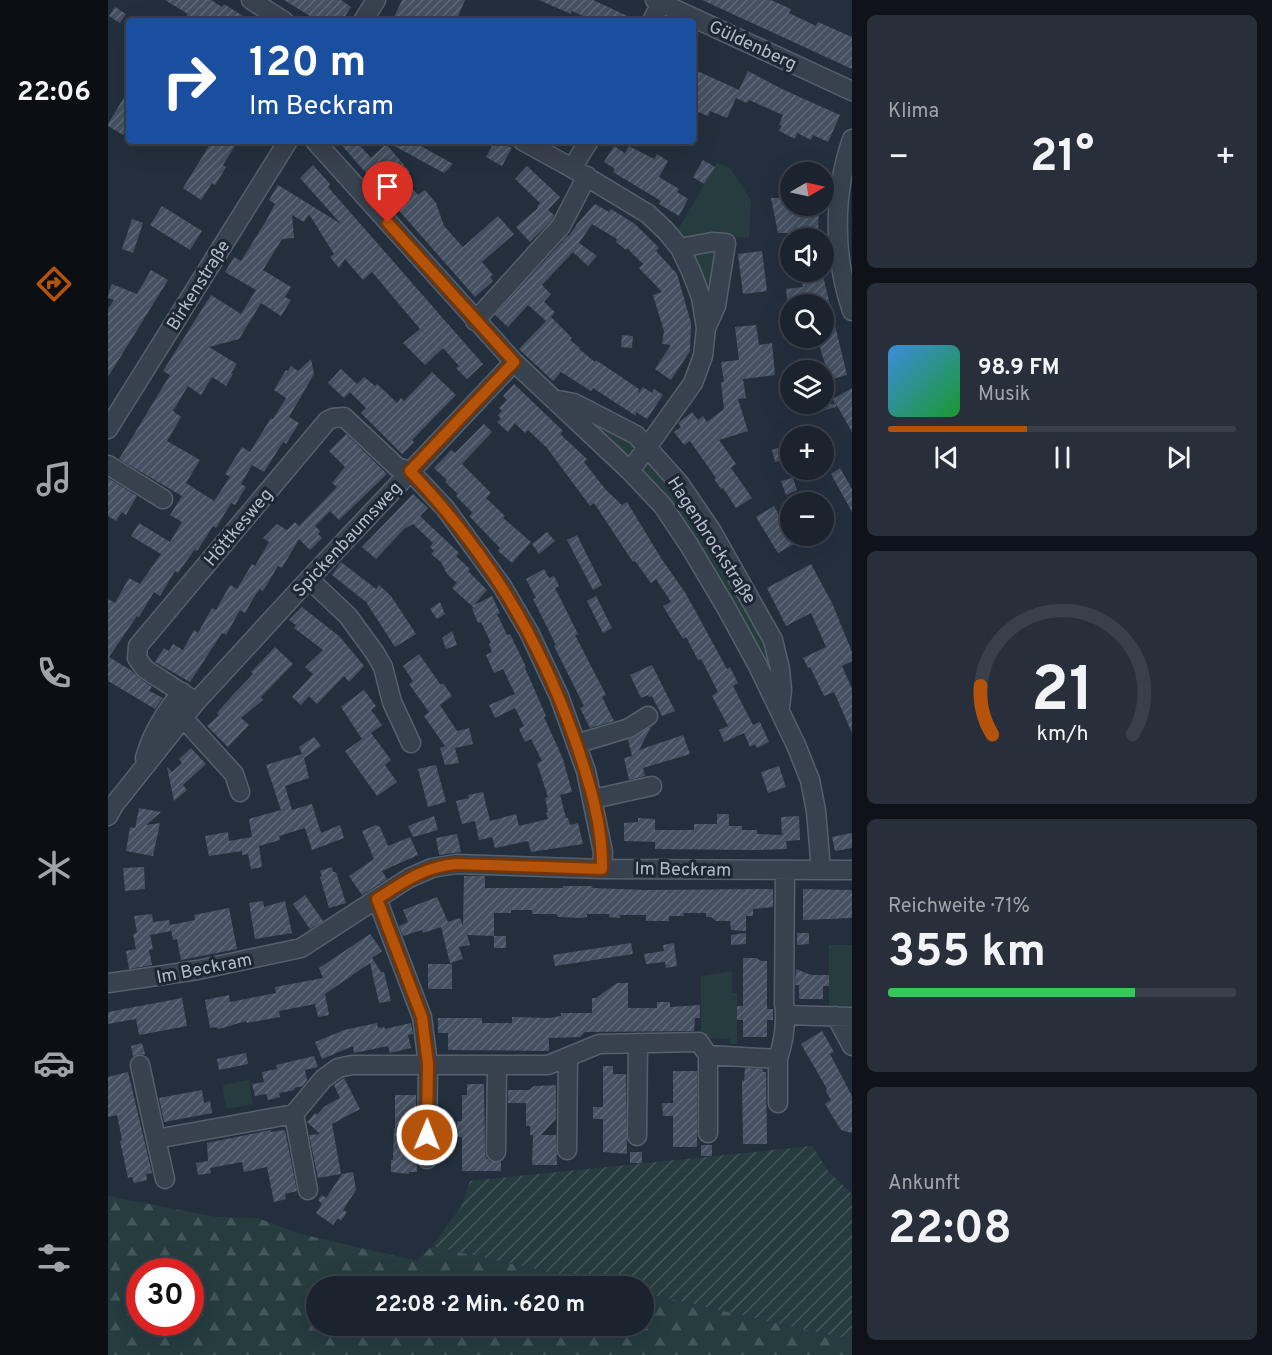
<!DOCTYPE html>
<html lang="de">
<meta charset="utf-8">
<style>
body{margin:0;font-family:Overpass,sans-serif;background:#282f3a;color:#f1f3f6;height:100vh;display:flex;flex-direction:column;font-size:22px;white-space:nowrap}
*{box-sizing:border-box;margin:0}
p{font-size:20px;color:#a0a4aa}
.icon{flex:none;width:33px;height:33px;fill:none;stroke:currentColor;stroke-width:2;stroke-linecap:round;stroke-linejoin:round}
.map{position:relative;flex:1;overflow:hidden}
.sheet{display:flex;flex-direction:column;gap:15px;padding:15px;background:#0f1319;width:420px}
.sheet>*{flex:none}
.banner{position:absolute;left:18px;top:18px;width:570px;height:126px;border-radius:6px;box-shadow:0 6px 24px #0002,0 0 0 2px #39404a;background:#1a4fa0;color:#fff;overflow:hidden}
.needle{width:39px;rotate:81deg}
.controls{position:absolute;left:672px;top:162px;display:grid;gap:12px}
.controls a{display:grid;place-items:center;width:54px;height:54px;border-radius:50%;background:#1b232e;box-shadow:0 6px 24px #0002,0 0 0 2px #39404a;font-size:30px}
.speed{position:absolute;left:18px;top:1258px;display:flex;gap:12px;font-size:30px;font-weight:700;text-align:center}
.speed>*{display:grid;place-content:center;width:78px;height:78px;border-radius:50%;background:#1b232e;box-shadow:0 6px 24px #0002,0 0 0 2px #39404a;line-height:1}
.speed .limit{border:9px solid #d22;background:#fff;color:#111}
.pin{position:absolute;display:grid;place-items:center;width:51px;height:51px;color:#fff;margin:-62px -26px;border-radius:50% 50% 50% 0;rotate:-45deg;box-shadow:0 0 6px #0007}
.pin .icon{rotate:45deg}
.me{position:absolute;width:66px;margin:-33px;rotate:1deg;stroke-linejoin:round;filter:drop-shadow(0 0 4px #0008)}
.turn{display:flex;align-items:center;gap:21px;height:126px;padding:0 24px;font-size:27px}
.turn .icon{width:78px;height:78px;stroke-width:2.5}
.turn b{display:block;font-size:42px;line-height:51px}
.big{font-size:45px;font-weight:700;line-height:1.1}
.sheet .widget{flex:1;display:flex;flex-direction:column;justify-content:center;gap:9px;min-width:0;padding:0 21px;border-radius:9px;background:#282f3a}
.sheet .dial{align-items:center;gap:0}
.dial svg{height:156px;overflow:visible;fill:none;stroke:#39404a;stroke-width:7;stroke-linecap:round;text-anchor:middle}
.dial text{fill:#f1f3f6;stroke:none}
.song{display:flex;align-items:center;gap:18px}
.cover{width:72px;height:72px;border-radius:9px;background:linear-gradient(135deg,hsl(210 70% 55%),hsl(130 70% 35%))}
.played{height:6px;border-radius:3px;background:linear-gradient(90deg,#b45309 40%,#39404a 40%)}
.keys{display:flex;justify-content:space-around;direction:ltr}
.heat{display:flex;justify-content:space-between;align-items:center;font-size:33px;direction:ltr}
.charge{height:9px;border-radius:4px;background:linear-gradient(90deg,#34c759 71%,#39404a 0)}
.trip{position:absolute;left:198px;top:1276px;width:348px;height:60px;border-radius:30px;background:#1b232e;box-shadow:0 6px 24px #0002,0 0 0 2px #39404a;font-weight:700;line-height:60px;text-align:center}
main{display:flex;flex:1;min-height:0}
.tab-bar{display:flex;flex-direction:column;width:108px;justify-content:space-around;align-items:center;background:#0b0e12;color:#a0a4aa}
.tab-bar .icon{width:42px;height:42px}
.tab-bar .current{color:#b45309}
.tab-bar b{font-size:27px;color:#f1f3f6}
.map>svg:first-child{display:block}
</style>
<main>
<nav class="tab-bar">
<b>22:06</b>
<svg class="icon current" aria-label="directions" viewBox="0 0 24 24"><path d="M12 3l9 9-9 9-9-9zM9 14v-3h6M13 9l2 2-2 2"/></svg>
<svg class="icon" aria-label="music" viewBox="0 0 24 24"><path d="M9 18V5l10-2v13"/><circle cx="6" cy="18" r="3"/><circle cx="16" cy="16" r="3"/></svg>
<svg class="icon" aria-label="phone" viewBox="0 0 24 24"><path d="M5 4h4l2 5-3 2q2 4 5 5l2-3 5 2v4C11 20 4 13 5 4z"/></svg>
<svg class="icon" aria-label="climate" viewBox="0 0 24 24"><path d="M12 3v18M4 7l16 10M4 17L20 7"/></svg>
<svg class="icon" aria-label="car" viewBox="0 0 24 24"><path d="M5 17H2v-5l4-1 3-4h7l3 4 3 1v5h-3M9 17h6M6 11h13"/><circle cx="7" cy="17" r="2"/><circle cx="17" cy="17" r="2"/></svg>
<svg class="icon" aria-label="filters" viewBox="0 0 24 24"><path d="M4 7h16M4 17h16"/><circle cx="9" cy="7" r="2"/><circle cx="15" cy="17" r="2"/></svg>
</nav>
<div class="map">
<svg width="744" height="1355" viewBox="0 0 744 1355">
<defs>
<pattern id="forest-firs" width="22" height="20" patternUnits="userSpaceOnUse" patternTransform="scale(1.5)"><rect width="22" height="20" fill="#263c3f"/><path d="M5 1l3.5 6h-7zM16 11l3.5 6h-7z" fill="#435659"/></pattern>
<pattern id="garden-furrows" width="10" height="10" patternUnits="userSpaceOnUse" patternTransform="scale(1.5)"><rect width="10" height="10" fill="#263c3f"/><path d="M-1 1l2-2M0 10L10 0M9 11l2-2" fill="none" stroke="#435659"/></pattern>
<pattern id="building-hatch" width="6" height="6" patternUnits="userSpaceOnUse" patternTransform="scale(1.5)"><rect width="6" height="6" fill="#455162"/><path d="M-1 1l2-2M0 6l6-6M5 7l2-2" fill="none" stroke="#5d6877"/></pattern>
</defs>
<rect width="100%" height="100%" fill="#242f3e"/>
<path fill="#263c3f" d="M609 163 622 168 643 200 641 238 604 236 580 239 573 237 569 231Z
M609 247 601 297 586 254Z
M470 408 530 441 526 455 519 457 509 450 504 440Z
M545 459 607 551 660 647 667 681 535 475 534 464Z
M721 945H744V1008H721Z
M624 971V993H629V1044H622V1039L593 1038V976Z
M141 1080 145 1104 119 1109 114 1085Z"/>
<path fill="url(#forest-firs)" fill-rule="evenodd" d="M0 1196 108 1217 149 1218 193 1234 309 1261 324 1246 508 1287H208V1326H536V1293L744 1340V1355H0ZM32 1272H82V1323H32Z"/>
<path fill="url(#garden-furrows)" d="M704 1146 720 1171 744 1194V1340L536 1293V1287H508L324 1246 353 1207 362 1181Z"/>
<path fill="url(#building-hatch)" d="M57 0H103L114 7 116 4 143 21H75L80 14Z
M176 0H233L243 7 234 21H210Z
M294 0H357L348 21H284Z
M431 0H485L530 21H486L464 11 463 14Z
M594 0H663L683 9 681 13 708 26 710 22 744 37V69Z
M7 7 18 14 12 23 1 16Z
M585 69 631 90 640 71 676 90 732 115 720 142 705 135 703 140 689 133 687 139 671 131 674 126 671 125 675 115 641 100 639 103 628 98 619 118 602 111 600 116 585 110Z
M21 89V126L15 135 0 126V124Z
M104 141H130L115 165 118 167 107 185 104 183 93 200 75 188Z
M230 141H248L263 158 278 144 302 172 295 178 310 195 317 190 328 203 336 226 355 247 390 216 406 234 374 262 385 275 382 277 385 281 367 297Z
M277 141H304L345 164 336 173Z
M387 141 404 148 394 166 378 157Z
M506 146 517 153 521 146 546 159 549 154 560 161 551 177 571 189 569 192 580 199 571 216 551 204 553 201 505 172 507 169 496 162Z
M595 160 607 167 596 184 585 177Z
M205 165 222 184 220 187 375 364 359 379 348 368 351 366 335 348 317 365 295 343 312 329 264 272 255 280 237 259 231 268 222 257 226 254 201 214 196 222 184 215 186 238 174 239 155 270 183 287 177 297 183 300 173 316 153 303 131 339 101 347 129 364 123 373 125 374 118 386 104 377 93 395 80 386 65 411 73 417 59 441 92 460 78 483 106 501 122 477 117 474 134 447 142 452 163 418 165 419 178 398 166 390 178 370 180 371 183 366 190 371 203 359 206 374 181 417 191 423 178 444 175 442 156 472 144 465 133 484 138 487 127 505 123 503 108 528 105 526 89 551 87 549 70 573 67 571 52 596 46 592 31 617 29 616 1 657 24 671 31 678 44 687 41 691 55 698 47 709 0 681V599L7 603 21 578 32 584 53 554 23 536 31 523 62 542 74 522 62 515 74 496 11 459 62 375 55 371 103 295 133 314 148 290 117 272 126 257 133 261 158 221 167 204 161 200 170 185 233 224 192 178Z
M419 166 452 197 440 210 446 215 444 220 422 242 408 227 430 208 429 207 432 203 407 179Z
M682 183V206H711L710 233H670L663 198H674Z
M487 204 501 212 503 209 527 224 551 248 548 251 569 274 583 323 582 351 563 380 547 369 563 345 554 344 556 331 545 295 554 292 531 268 535 264 519 248 518 250 508 242 509 239 484 224 471 243 489 256 480 266 465 252 434 285 443 294 436 302 447 312 443 317 464 338 462 340 472 348H470L487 362 488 360 531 389 530 394 535 387 544 393 546 389 555 395 539 419 528 412V416L485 388 483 391 453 372 445 381 411 349 438 321 420 305 400 327 387 315 454 242 456 243 454 241 460 235 461 236 469 224Z
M54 206 94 231 82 250 42 225Z
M24 219 35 223 25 253 14 249Z
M654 251 659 291 635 294 630 254Z
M43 270 60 280 0 377V309L6 300 0 298 1 291 4 284 29 294Z
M691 272H714L739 375 717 381 716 370 713 368 718 367 709 338H716V304H682L680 307 678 289 695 287Z
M648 325 651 345 664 343 667 375 635 379 638 398 630 399 640 431 611 440 628 464 623 468 644 498 628 508 615 488 613 489 606 479 608 478 582 441 576 445 566 432 573 427 570 423 584 412 590 420 595 416 599 422 616 409 613 382H616L613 362 631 360 627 327Z
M514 335 525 336 524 348 513 347Z
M233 369 249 384 256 377 267 386 269 384 289 403 293 398 296 401 324 372 348 395 304 440 306 442 294 454 253 413 258 408 242 392 236 398 220 383Z
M406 384 455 431 452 434 479 459 476 462 498 490 514 505 519 502 553 558 578 594 619 669 622 667 630 683 625 686 645 725 652 722 661 742 649 748 647 744 642 747 636 733 616 742 611 730 620 726 604 696 610 692 593 659 590 660 578 637 575 639 555 606 563 602 548 579 543 583 527 561 525 562 486 503 482 506 439 448 420 430 417 433 407 423 400 432 389 422 393 419 390 415 394 411 391 408 399 400 395 396Z
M744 388V432L728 404V407L698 415 695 404H727L725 399Z
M376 424 384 432 354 464 383 493 378 498 397 516 395 518 423 542 404 563 390 551 392 548 361 516 365 513 348 496 350 494 337 482 339 480 326 468 343 450 347 453Z
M238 434 279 474 231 520 222 511 207 526 212 531 210 534 214 538 202 550 191 539 174 568 170 566 155 591 152 589 148 594 137 613 132 610 118 635 114 633 82 682 47 662 56 648 61 651 65 644 75 650 86 630 90 633 104 608 108 610 122 585 129 589 144 564 147 566 161 542 155 538 169 524 179 530 187 522 191 526 229 487 224 483 237 467 221 451Z
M682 444V458L667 462 664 450Z
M732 468 744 489V512L723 474Z
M0 478 29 496 18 515 14 512 8 521 0 516Z
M685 478 689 490 678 495 673 481Z
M305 494 320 508 312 516 351 553 348 556 362 569 360 571 379 590 366 605 384 596 392 613 389 614 399 635 402 634 418 667 417 668 438 716 436 717 455 759 464 792 452 795 458 818H460L462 825 470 823 475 844 423 852 420 841 387 848 384 837 371 840 367 821 354 824 348 801 361 798 360 795 375 792 382 821 408 814 411 826 440 819 438 813 440 812 437 798 440 797 429 763 434 761 423 739 417 742 411 729 416 726 407 708 387 718 381 705 407 694 395 669 386 673 378 655 384 652 381 644 383 643 373 622 370 623 364 609 366 608 344 588 349 583 339 574 333 562 323 554 326 551 322 547 325 543 305 524 296 529 268 559 254 547Z
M666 506 682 536H700L670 553 648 517Z
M439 532 447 541 431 554 424 544Z
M469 535 494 585 485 590 459 540Z
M233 562 268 589 271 585 283 596 308 634 287 647 258 602 224 575Z
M703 564 724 603 744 652V661L734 666 744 689V733L726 692 716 696 702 667 700 668 695 658 718 647 703 613 678 626 659 588Z
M436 569 441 578 446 576 451 586 447 588 470 634 467 635 498 695 494 697 506 721 482 728 472 708 476 706 446 646 448 645 425 599 428 598 418 579Z
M488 596 504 628 495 633 479 601Z
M332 602 337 614 329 619 322 609Z
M194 607 232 637 256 666 241 682 236 676 209 704 201 696 193 705 184 697 205 674 197 667 215 650 186 628 188 625 181 620Z
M344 631 349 645 338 649 334 638Z
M167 647 185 664 153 697 155 700 133 718 141 725 120 747 99 726 111 715 109 713 123 697 145 674 143 672Z
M311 654 333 685 335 683 344 696 332 705 349 731 361 728 365 744 347 748 351 763 337 765 332 748 337 746 316 716 321 712 301 684 305 681 295 666Z
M544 665 567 711 554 716 544 696 541 697 540 695 533 698 522 675Z
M256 690 268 706 263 710 274 725 263 733 283 760 277 765 289 782 269 796 237 751 254 739 233 707Z
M543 727 531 750 575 735 582 754 535 768 537 776 521 780 516 758 524 756 520 740Z
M206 737 213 746 196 758 201 778 177 786 184 810 204 804 213 833 232 825 236 838 204 850 197 828 171 836 172 840 151 846 154 867 143 869 140 854 134 855V851L101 856 97 836 120 832 121 841 144 837 141 819 173 810 158 765 194 754 191 747Z
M83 748 98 764 75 785 79 790 66 801 59 767 64 772 74 763 71 759Z
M328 765 338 802 320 807 310 769Z
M671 766 678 787 660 793 653 772Z
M31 808 53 812 38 825 52 823 45 856 18 851 22 827 27 828Z
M609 814H621V826H634V830H649V834L674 835 673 817 691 816 692 840 678 841 679 849 648 850 547 849V842L516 841V823L530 822V818L547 819V830H586V824H609Z
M326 816 330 830 305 837 300 826Z
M268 825 272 827 280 846 302 837 310 855 274 871 279 879 254 895 241 876 266 859 254 831Z
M744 833V848L727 851 724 837Z
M349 834 353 852 331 855 328 838Z
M36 867 37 889 17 891 15 868Z
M224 867 225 872H228L238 903 221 908 212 877 214 876 212 871Z
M356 876H377V888H455V886H483L485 888 537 890 665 889V907L645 909V916H638V931L623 930 622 921H608L603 917H598V913H575L576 916H561V921H538V915H512V918L501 917V914H479V917L473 918 450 917 448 914H424V910H403V913H386V936L359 935 362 945 351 947 355 959 342 963 333 927 315 933 314 930 295 936 291 926 300 922 295 910 329 897 340 922 352 918 355 926Z
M695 889 744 890V918L695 920Z
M197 895 215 921 202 929 185 904Z
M155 901 156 907 177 901 184 933 147 939 141 903Z
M121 908 129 949 73 960 69 939 65 940 62 925 87 920 86 915Z
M44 914 45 922 61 920 63 931 42 935 45 949 41 950 44 965 21 969 18 951 28 949 25 934 29 933 26 916Z
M638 933V944L623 945V935Z
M689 933H701V944L689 945Z
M262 934 274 951 264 958 273 972H276L283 1001 271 1003 262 963 217 994 221 1015 210 1017 207 1004 171 1011 172 1017 139 1023 138 1021 111 1029 108 1027 102 1028 97 1000 121 995 122 1002 168 993 167 987 215 978 211 968Z
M386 936H398V948H386Z
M523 943 525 954 447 966 445 955Z
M566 943 569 966 558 968 557 962 538 964 536 954 556 951 555 945Z
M635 958H649L653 961H659V1009H665V1020H659V1037H635V1020H629V1006H635Z
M320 964H344V989H320Z
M688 969 703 975H721V986H715V999H691V985H687Z
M509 983H520V1008H549V1002H562V1007L592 1005V1018H587L586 1031 477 1032 472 1037 441 1038V1051L340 1050V1033H330V1018H374V1023H404V1017L441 1018 453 1016V1013H484V998H488Z
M74 998 79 1026 31 1035 28 1019 0 1024V1012Z
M269 1023 270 1028 276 1027 277 1029 303 1023 305 1034 300 1035 303 1048 282 1053 280 1046 246 1053 245 1046 214 1059 207 1042 236 1030Z
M714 1031 726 1052 722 1054 744 1096V1133L733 1130 717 1104 723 1100 718 1092 719 1089 693 1044Z
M34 1043 37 1054 25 1056 23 1046Z
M138 1053 140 1064 111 1070 109 1059Z
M206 1056 210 1067 197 1070 199 1080 195 1086 186 1088 187 1090 171 1093 172 1097 160 1100 158 1094 147 1096 144 1084 156 1082 154 1072 169 1069 168 1065Z
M495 1066H505V1074H518L519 1154 495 1152V1119H485V1107H495Z
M637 1068 655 1069V1072H658L659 1144H635L634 1080 636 1081Z
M565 1071H589V1147H565V1116H555L554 1103H565Z
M20 1072 44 1173 38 1174 39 1180 26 1183 24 1177 20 1178 12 1141 14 1140 9 1115 0 1117V1077Z
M236 1078 252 1109 224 1124 233 1174 210 1178 201 1135 212 1134 199 1122 207 1113 209 1115 217 1106 232 1098 226 1085Z
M359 1084H376L377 1152 378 1158 383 1162H393V1171H354V1137H349V1121H354V1095H359Z
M448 1085V1119L433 1135H448L449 1165H424L425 1135H422V1126H418V1103H400V1090H421L426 1086Z
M94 1090 96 1103 102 1101 104 1113 56 1122 51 1098Z
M287 1095H308V1126H305V1148H308L309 1172H301V1174L283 1172V1160H285L286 1128H287Z
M163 1130V1132L177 1130 189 1191 177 1194 178 1199 166 1202 159 1167 136 1172 134 1162 102 1168 103 1173 90 1175 88 1163 100 1161 99 1143Z
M593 1145H604V1156H593Z
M522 1152H534V1163H522Z
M245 1172 248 1190 235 1210 239 1212 233 1221 230 1218 225 1225 208 1213 214 1204 210 1200 214 1195 218 1198 234 1174Z"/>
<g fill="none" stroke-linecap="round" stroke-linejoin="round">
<g stroke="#565f6c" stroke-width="21">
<path id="minor" d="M143 0 176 21
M547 0 744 91
M255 21 268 0
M544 21 553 3
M744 139C725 195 725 255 744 311
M207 141 406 362 522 471 555 506 581 545 619 609 650 666 688 745 702 780 708 811 713 870
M415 141 464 168
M481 141 464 168 540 214 558 231 572 248 583 271 593 297 598 328 595 356 585 383 522 471
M572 248 604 242 618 243 608 306 598 328
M367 321 453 226 479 176
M445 399 466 403 528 435 571 483 603 530 665 640 672 669 674 690 672 707
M0 429 180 141
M0 465 55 499
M201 579 240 616 267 653 275 667 284 702 303 743
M88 702 37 669 29 658 30 646 219 421 225 418 236 417 289 467 302 471 337 508 394 586 421 632 451 696 478 771 495 852 494 869
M76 719 126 774 132 792
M468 744 521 728 540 716
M37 758C44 733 57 712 74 692
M485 799 544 786
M0 816 6 805 88 702 201 579 406 362
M269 899 314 1017 320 1064 319 1159
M0 983 90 970 193 948 301 878 324 868 348 864 494 869 744 870
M678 1015 744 1017
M728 1016 744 1046
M32 1065 48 1139 186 1114 215 1079 230 1068 244 1065H440L491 1044 591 1042 600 1055 670 1059C676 1040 679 1022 676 1003L677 870
M670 1103V1059
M186 1114 200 1190
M600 1133V1055
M529 1136 530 1043
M48 1139 57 1179
M459 1150 460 1057
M388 1152 389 1065"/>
</g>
<use href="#minor" stroke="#38414e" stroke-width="18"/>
</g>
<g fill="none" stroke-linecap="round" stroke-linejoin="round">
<g stroke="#753606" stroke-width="15">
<path id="route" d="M280 223 406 362 302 471C379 552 430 635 467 740 481 781 495 825 494 869L348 864C315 867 296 882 269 899L314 1017 320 1064 319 1135"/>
</g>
<use href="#route" stroke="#b45309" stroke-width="10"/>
</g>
<g text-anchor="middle" stroke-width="6" stroke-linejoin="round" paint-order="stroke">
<g font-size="18" fill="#b4bcc9" stroke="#1d2633">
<text transform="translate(645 45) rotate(25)" y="6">Güldenberg</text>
<text transform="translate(90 285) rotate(-58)" y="6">Birkenstraße</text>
<text transform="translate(130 527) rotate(-50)" y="6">Höttkesweg</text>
<text transform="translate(239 539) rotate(-47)" y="6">Spickenbaumsweg</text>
<text transform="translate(604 540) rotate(57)" y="6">Hagenbrockstraße</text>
<text transform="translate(575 869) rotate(1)" y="6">Im Beckram</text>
<text transform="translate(96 968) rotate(-11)" y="6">Im Beckram</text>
</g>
</g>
</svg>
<div class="controls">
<a><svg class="needle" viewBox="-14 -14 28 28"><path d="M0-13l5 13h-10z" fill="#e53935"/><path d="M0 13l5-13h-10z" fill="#a0a4aa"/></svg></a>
<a><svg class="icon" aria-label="sound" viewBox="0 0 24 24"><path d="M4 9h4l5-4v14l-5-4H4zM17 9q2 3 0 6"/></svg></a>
<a><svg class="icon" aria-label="search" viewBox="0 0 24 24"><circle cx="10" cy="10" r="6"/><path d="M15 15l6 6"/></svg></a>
<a><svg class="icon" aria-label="layers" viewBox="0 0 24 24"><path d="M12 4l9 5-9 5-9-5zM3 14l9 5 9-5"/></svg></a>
<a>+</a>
<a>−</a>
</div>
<div class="speed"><div class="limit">30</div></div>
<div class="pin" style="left:280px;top:223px;background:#d93025"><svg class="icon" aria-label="arrive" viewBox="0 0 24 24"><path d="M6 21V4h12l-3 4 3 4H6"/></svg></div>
<svg class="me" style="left:319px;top:1135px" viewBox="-20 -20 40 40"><circle r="17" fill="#b45309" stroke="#fff" stroke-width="3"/><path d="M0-11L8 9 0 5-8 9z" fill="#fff"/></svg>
<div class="trip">22:08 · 2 Min. · 620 m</div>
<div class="banner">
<div class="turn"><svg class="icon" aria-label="right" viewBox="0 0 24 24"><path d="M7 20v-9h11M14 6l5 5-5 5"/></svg><div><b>120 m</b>Im Beckram</div></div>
</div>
</div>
<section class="sheet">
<div class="widget"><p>Klima</p>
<div class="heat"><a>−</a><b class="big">21°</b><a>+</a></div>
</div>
<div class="widget">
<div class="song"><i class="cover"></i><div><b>98.9 FM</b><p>Musik</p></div></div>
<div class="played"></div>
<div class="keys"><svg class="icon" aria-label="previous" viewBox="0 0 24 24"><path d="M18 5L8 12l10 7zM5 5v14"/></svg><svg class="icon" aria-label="pause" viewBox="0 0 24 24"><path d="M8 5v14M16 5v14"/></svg><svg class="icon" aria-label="next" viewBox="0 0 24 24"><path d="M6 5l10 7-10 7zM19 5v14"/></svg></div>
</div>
<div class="widget dial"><svg viewBox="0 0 100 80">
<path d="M14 69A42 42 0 1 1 86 69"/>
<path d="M14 69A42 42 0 0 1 8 44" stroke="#b45309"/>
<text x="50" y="56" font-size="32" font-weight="700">21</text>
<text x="50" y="72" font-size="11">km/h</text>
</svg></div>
<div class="widget"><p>Reichweite · 71%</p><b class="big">355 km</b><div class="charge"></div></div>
<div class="widget"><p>Ankunft</p><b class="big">22:08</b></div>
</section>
</main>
